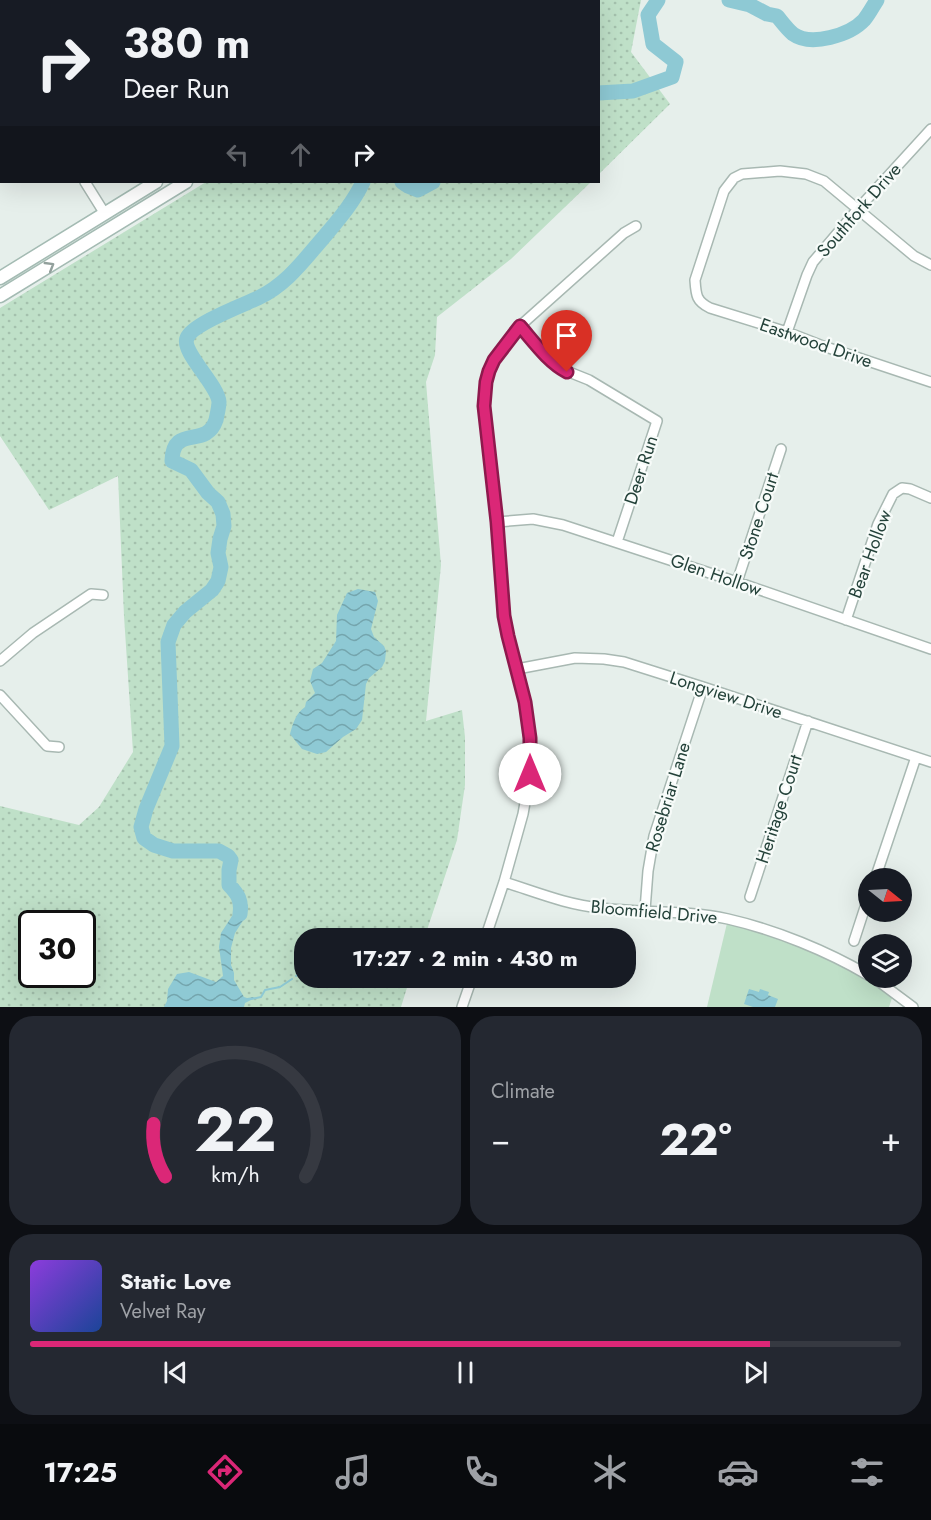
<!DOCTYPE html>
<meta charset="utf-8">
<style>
body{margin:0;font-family:Jost,sans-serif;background:#242831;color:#f1f3f6;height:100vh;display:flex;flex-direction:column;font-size:22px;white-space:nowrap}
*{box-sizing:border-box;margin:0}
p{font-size:20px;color:#9ea1a6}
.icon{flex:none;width:33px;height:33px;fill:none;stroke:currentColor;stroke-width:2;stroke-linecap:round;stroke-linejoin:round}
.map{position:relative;height:1007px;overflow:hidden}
.drawer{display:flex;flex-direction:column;gap:9px;padding:9px;background:#0d0f14;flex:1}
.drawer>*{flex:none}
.top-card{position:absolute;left:0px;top:0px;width:600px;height:183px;box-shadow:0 6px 24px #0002;background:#171b24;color:#f1f3f6;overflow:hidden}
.needle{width:39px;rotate:108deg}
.tools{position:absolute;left:858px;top:868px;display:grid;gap:12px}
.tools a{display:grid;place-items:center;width:54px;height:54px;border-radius:50%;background:#171b24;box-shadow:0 6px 24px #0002;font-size:30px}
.speed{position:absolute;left:18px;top:910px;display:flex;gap:12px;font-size:30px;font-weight:700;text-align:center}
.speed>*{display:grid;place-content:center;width:78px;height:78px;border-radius:50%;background:#171b24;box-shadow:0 6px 24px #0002;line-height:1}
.speed .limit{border:3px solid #111;border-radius:9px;background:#fff;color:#111}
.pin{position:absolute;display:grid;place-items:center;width:51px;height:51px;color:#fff;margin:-62px -26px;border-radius:50% 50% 50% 0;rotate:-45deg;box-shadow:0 0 6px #0007}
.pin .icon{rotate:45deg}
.me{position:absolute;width:66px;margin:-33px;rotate:0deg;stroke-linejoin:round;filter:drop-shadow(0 0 4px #0008)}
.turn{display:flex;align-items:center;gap:21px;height:126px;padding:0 24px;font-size:27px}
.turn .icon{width:78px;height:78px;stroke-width:2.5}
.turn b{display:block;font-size:42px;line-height:51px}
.lanes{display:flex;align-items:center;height:57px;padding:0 24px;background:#0003;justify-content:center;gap:30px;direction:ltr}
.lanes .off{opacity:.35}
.big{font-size:45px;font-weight:700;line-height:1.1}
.drawer .widget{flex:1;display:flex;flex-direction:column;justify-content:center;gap:9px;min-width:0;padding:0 21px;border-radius:24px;background:#242831}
.drawer .dial{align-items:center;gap:0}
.dial svg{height:156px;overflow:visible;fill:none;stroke:#363941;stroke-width:7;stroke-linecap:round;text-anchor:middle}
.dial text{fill:#f1f3f6;stroke:none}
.song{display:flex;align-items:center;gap:18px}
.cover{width:72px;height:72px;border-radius:9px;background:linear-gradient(135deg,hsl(270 70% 55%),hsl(220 70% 35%))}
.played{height:6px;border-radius:3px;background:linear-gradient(90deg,#db2777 85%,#363941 85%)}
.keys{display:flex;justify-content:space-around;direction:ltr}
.heat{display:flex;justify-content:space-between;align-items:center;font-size:33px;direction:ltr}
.drawer .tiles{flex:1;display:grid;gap:9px;grid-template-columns:1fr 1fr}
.widget:last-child{grid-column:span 2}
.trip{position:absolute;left:294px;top:928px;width:342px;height:60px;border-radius:24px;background:#171b24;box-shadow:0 6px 24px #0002;font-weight:700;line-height:60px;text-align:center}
.dock{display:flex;height:96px;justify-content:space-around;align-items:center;background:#090b0e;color:#9ea1a6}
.dock .icon{width:42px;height:42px}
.dock .selected{color:#db2777}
.dock b{font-size:27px;color:#f1f3f6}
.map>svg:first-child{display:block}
</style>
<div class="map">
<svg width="931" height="1007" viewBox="0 0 931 1007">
<defs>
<pattern id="grass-dots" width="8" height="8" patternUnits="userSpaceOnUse" patternTransform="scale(1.5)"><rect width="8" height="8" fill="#bfe0c8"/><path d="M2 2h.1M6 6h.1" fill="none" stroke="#a4c1ad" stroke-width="1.8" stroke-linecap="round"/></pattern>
<pattern id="water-waves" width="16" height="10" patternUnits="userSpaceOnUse" patternTransform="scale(1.5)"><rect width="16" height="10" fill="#8ec9d4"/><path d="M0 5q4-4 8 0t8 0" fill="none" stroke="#74a5ad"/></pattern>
</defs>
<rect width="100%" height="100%" fill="#e6efeb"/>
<path fill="url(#grass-dots)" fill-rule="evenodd" d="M509 0H641L631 52 670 104 599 174 598 2 506 1Z
M206 182H591L511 259 437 317 435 355 426 382 441 565 426 721 462 710 465 737V785L457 840 424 939H304V978H410L401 1007H0V806L79 825 99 807 133 752 124 616 118 476 49 510 0 436V308ZM32 924H82V975H32Z"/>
<path fill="#bfe0c8" d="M728 919 811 946 894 992 889 1007H707Z"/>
<path fill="url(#water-waves)" d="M358 589 375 592 378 601 371 629 374 637 384 646 386 651 385 661 382 667 369 678 366 684 362 720 356 729 343 737 326 752 317 754 302 749 290 734C293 723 296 713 305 707L306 702 315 693 310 681 313 669 322 663 336 641 337 615 347 593Z
M239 896 245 897 248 907 246 916 235 933 231 948V965L234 973V980L244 997 247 998 254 997 253 999 245 1003 244 1007H164L167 1001 168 989 177 974 189 972 216 982 223 976 219 947 221 933 234 913 235 902Z
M749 989 759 992 760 989 769 992 768 995 778 999 775 1007H753L744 1004Z"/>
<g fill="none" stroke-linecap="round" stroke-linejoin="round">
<path stroke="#8ec9d4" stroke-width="2" d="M353 939C370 932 376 927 393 939
M296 976 304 970
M251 999 261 997 265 990 280 987 292 979"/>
<path stroke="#8ec9d4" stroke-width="15" d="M729 0 750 5 767 14 777 16C782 22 787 29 793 34 811 47 850 35 864 20 869 14 873 6 877 0
M598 93 633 91 672 77 676 62 653 44 648 15 658 0
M402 182 408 186 418 190 433 182
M240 914C242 901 238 894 229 885V870L231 860 228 856 219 851H173L154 845 144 838 141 827 146 809 172 746 168 642 174 625 185 612 212 590 218 581 221 567 218 553 220 539 224 526 223 514 218 502 208 493 191 470 172 461C173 423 206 450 216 420 217 415 219 407 219 402 218 385 181 352 187 338 192 324 243 305 258 298 287 284 303 261 324 237 339 219 353 203 363 182"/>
<g stroke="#a8b8b2" stroke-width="12">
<path id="minor" d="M35 2V0
M165 2V0
M0 29H2
M0 111 2 112
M85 182 105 214
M931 265 914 256 824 181 806 174 780 171 742 174 734 178 724 191 695 280C696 295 696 301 710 308L787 332 823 346 931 382
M520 326 559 368 589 380 657 421 617 542
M787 332 807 275 813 262 858 209 931 129
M497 522 533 519 563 525 737 582 931 649
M737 582 781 449
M846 620 878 524 893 494 902 488 910 489 931 498
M0 661 33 633 91 594 103 595
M517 669 575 658 604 659 624 662 703 687 931 762
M0 695 47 746 59 747
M875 879 916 757
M504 882C536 892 567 905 601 908 643 913 686 910 728 919 776 930 827 951 868 975
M750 897 808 721
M645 910 648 871 654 836 703 687
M485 939 504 882 523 814 530 774V758L529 738 525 702 508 636 504 616 497 522 486 424 484 394 486 382 494 360 520 326 624 233 636 226
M854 941 868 898
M874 978 913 1007
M462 1007 472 978"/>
</g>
<g stroke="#a4bbb3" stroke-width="15">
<path id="secondary" d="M446 2 449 0
M474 2 477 0
M0 278 156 182
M0 296 186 182"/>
</g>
<use href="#minor" stroke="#fff" stroke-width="9"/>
<use href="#secondary" stroke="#fff" stroke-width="12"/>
</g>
<defs><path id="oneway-chevron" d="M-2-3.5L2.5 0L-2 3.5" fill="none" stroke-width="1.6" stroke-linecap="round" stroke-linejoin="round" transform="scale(1.5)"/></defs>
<use stroke="#92a09c" href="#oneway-chevron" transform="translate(50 266) rotate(-31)"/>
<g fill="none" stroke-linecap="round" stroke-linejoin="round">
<g stroke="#8e194d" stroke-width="15">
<path id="route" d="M530 774V738L525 702 508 636 504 616 497 522 484 406 486 382 489 371 494 360 520 326C534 342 548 362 567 372"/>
</g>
<use href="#route" stroke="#db2777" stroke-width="10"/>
</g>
<g text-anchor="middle" stroke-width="4.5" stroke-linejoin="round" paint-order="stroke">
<g font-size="18" fill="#24423a" stroke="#f7fbf9">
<text transform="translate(859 210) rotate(-49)" y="6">Southfork Drive</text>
<text transform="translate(816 343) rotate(19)" y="6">Eastwood Drive</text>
<text transform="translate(641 470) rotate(-72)" y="6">Deer Run</text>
<text transform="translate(759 516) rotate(-72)" y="6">Stone Court</text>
<text transform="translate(870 554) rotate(-70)" y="6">Bear Hollow</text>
<text transform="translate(716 575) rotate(19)" y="6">Glen Hollow</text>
<text transform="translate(726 695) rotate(18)" y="6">Longview Drive</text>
<text transform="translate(668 797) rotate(-73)" y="6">Rosebriar Lane</text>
<text transform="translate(779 809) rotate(-72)" y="6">Heritage Court</text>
<text transform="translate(654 912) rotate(5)" y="6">Bloomfield Drive</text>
</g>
</g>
</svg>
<div class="tools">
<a><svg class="needle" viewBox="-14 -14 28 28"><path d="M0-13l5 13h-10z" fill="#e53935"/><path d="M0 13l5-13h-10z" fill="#9ea1a6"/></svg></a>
<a><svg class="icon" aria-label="layers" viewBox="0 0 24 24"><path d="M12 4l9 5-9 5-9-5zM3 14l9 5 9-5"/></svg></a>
</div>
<div class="speed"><div class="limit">30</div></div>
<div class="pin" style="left:567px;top:372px;background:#d93025"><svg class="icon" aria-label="arrive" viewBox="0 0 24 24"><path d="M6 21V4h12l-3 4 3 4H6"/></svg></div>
<svg class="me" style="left:530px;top:774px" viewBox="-20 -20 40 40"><circle r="19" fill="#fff"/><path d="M0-13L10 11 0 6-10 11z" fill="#db2777"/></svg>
<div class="trip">17:27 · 2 min · 430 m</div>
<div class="top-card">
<div class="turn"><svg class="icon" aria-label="right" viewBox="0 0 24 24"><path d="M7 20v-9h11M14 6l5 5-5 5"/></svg><div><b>380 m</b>Deer Run</div></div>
<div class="lanes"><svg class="icon off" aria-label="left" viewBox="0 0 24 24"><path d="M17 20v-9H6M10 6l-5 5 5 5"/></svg><svg class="icon off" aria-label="ahead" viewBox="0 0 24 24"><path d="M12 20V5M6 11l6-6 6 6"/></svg><svg class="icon" aria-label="right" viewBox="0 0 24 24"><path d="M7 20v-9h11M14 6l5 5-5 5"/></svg></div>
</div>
</div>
<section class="drawer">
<div class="tiles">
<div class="widget dial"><svg viewBox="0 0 100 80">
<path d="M14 69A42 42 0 1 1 86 69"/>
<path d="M14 69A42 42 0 0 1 8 42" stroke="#db2777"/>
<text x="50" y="56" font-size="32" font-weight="700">22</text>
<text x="50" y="72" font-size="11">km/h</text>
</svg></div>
<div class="widget"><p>Climate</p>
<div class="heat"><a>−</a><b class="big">22°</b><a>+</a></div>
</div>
<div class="widget">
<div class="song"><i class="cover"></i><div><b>Static Love</b><p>Velvet Ray</p></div></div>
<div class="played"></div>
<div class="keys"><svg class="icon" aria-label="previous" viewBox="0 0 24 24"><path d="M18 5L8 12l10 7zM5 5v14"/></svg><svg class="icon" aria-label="pause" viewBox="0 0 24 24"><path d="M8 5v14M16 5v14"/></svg><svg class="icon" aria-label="next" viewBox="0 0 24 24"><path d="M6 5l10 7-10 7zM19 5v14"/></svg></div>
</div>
</div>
</section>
<nav class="dock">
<b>17:25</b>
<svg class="icon selected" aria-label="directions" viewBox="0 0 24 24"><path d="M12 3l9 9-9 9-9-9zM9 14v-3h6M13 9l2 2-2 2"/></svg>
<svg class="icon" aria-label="music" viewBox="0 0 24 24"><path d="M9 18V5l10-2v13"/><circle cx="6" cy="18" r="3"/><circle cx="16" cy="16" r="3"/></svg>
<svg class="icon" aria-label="phone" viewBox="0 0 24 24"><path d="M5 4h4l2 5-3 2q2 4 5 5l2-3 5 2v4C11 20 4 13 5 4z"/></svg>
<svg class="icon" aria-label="climate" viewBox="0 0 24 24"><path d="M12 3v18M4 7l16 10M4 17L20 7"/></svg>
<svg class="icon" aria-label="car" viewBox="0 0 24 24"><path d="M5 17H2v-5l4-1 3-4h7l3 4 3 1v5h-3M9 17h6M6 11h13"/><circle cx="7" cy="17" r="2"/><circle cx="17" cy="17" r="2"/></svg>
<svg class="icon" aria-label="filters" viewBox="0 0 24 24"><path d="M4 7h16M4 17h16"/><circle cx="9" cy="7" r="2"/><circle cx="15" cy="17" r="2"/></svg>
</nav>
